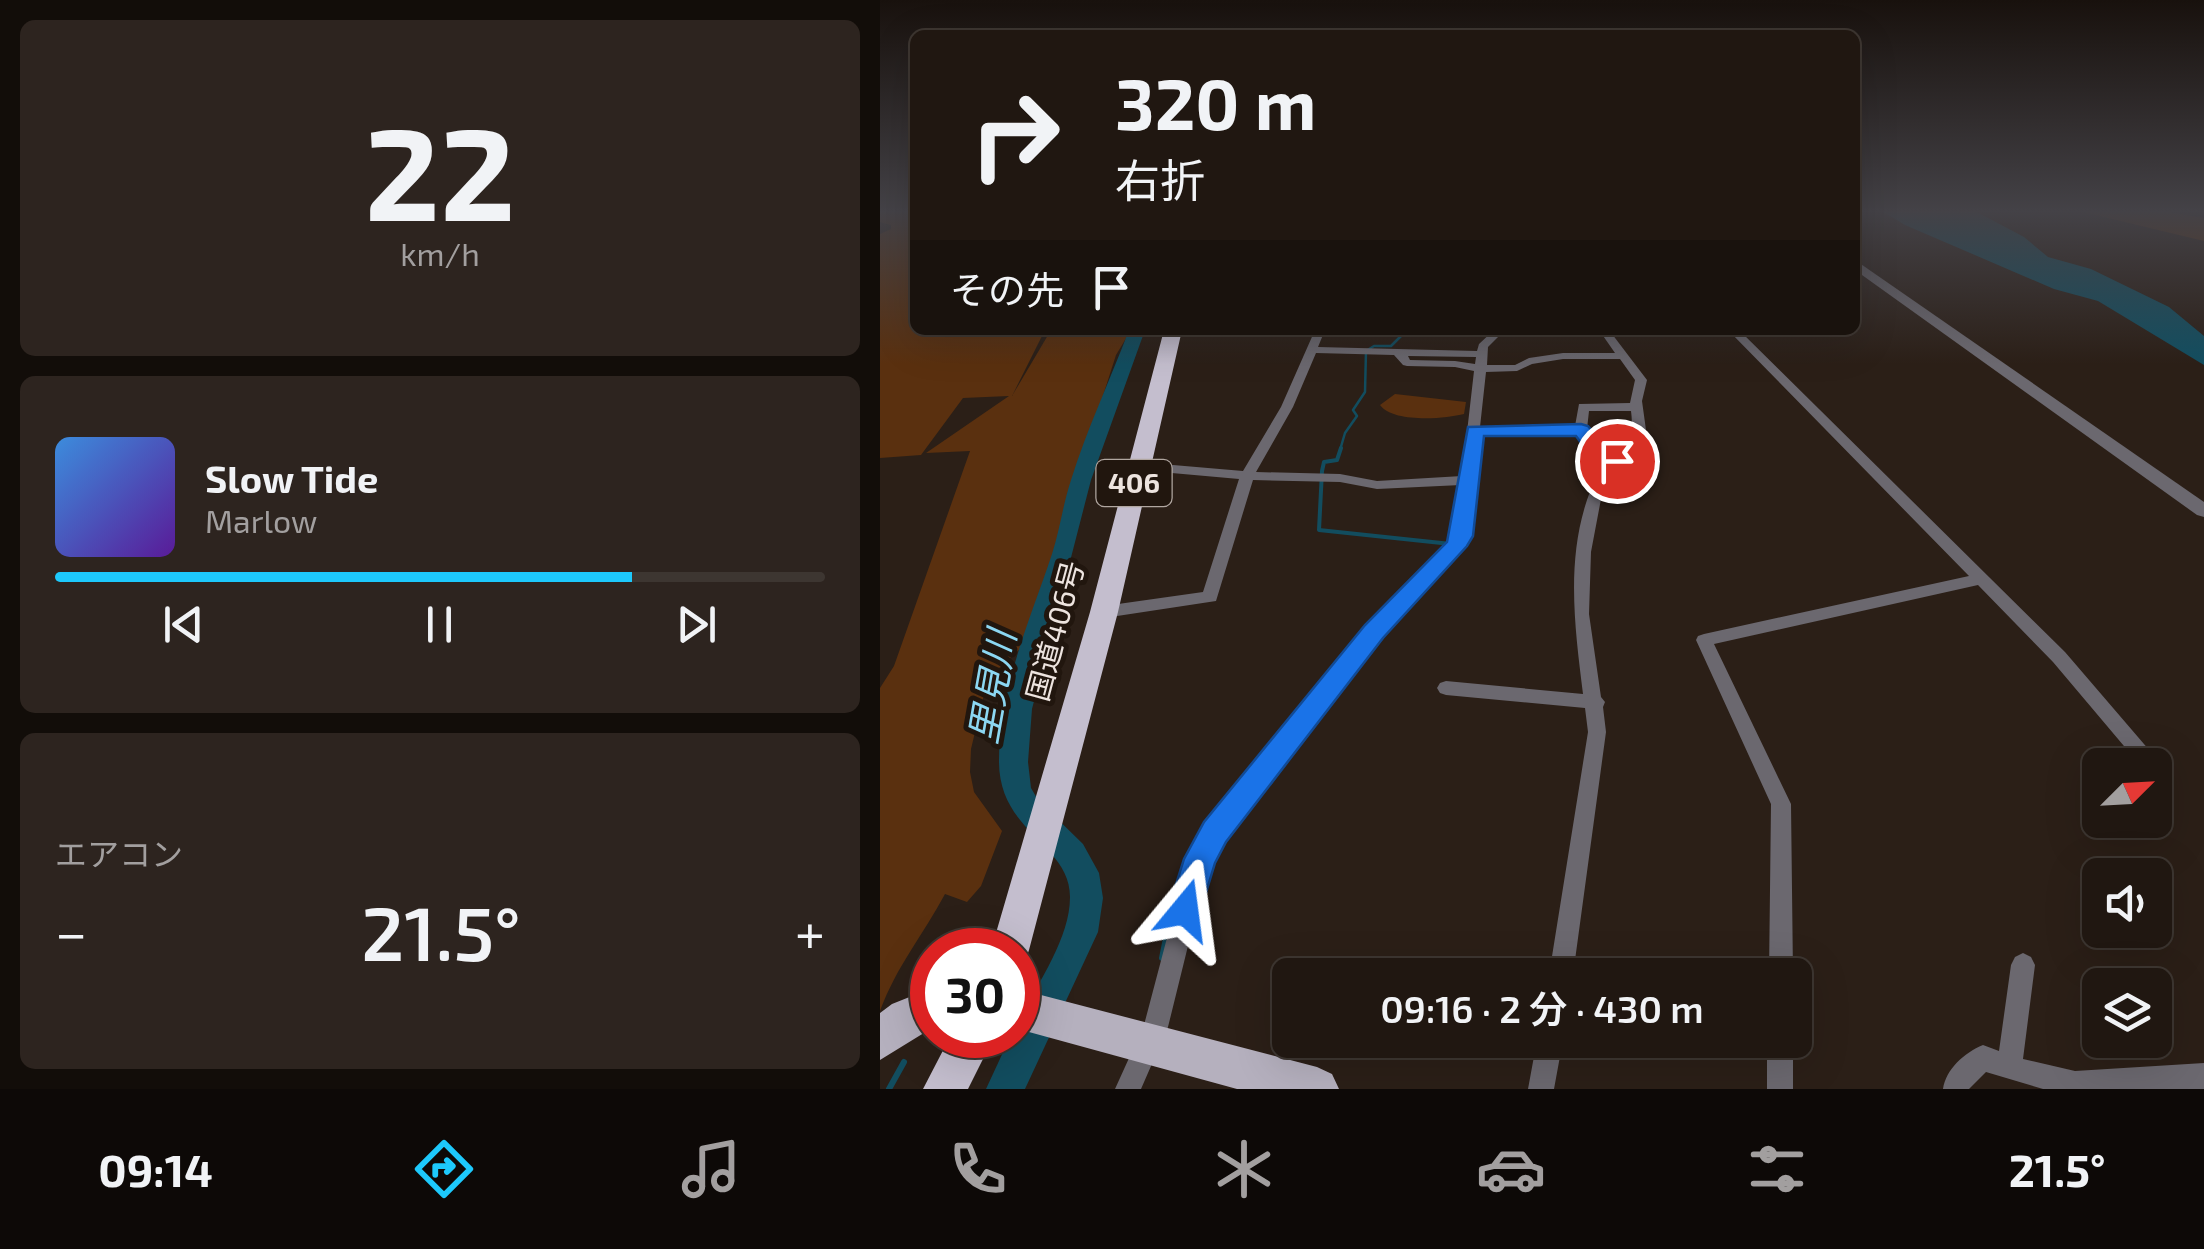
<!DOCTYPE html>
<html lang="ja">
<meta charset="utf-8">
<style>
body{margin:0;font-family:"Exo 2","Noto Sans JP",sans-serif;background:#2d241f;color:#f1f3f6;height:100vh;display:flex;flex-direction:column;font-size:38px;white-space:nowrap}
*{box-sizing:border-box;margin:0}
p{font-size:32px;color:#a29f9f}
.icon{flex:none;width:55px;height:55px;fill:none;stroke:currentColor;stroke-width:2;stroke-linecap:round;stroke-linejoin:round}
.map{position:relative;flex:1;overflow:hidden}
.details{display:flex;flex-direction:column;gap:20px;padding:20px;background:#120d09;width:880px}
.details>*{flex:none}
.top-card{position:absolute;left:30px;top:30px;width:950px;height:305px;border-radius:15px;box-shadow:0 10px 40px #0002,0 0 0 2px #3d3631;background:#201711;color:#f1f3f6;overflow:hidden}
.needle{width:65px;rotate:66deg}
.buttons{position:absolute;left:1202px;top:748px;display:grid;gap:20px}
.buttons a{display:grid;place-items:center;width:90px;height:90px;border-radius:15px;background:#201711;box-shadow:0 10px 40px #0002,0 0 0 2px #3d3631;font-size:50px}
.speed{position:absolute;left:30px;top:928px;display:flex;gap:20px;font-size:50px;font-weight:700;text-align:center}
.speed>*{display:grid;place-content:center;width:130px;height:130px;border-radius:50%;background:#201711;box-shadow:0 10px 40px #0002,0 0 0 2px #3d3631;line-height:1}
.speed .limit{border:15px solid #d22;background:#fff;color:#111}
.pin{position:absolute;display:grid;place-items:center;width:85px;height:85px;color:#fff;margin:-42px;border:5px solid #fff;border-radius:50%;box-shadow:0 2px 10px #0007}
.me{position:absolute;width:110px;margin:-55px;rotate:16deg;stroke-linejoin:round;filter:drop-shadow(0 0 8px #0008)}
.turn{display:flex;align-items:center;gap:35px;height:210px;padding:0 40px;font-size:45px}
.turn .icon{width:130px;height:130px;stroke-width:2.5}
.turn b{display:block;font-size:70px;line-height:85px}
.then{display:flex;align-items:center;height:95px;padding:0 40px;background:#0003;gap:20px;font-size:38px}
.big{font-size:75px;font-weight:600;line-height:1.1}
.details .widget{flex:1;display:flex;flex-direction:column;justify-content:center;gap:15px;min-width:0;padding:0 35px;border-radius:15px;background:#2d241f}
.details .dial{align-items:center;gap:0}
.dial b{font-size:130px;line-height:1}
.song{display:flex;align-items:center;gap:30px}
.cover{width:120px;height:120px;border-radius:15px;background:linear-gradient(135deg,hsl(210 70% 55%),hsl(270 70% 35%))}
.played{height:10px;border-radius:5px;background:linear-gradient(90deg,#1dc9fc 75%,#3d3631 75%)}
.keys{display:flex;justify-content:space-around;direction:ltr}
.heat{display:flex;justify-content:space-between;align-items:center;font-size:55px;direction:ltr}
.trip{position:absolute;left:392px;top:958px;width:540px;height:100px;border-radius:15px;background:#201711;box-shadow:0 10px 40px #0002,0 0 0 2px #3d3631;font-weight:600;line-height:100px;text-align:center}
.menu{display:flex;height:160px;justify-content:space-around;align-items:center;background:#0d0907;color:#a29f9f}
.menu .icon{width:70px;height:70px}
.menu .selected{color:#1dc9fc}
.menu b{font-size:45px;color:#f1f3f6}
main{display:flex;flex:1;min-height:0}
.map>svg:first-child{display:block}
</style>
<main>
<section class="details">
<div class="widget dial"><b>22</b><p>km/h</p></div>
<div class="widget">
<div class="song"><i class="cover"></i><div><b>Slow Tide</b><p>Marlow</p></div></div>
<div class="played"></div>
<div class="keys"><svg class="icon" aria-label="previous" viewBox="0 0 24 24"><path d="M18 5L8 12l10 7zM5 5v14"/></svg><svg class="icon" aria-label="pause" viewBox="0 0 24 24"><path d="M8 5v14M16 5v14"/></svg><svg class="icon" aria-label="next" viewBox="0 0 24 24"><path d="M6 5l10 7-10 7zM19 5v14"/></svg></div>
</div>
<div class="widget"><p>エアコン</p>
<div class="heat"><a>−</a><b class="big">21.5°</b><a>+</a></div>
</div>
</section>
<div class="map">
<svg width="1324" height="1089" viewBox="0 0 1324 1089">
<rect width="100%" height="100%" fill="#2b1f17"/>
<path fill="#5a300f" d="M0 211H35V330H165L132 396 171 330H251L236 355 220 405 196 514 179 559 141 648 108 678 91 749 90 772 94 792 122 831 101 886 87 902 65 894C43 935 16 967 0 1011V688L14 666 90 451 46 453 129 396 83 398 41 455 0 458V234L11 229V225L0 222Z
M1283 211 1324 218V241L1203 212Z
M515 394 586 402 584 414C564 419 513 423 500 405Z"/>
<path fill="#124d5f" d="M1002 211H1095L1144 237 1168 257 1211 269 1289 307 1324 336V365L1218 301 1174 289 1025 225Z"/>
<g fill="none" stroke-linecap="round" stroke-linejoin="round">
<path stroke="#124d5f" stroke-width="2.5" d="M460 450 465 433 477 416 473 410 485 392 486 351 494 346H511L527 330"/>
<path stroke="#124d5f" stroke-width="4" d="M461 448 457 460 444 462 442 471 439 530 571 544"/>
<path stroke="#124d5f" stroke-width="5" d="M336 815 478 640"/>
<path stroke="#124d5f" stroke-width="6" d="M282 958 296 888 325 832
M9 1089 24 1062"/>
<path fill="#124d5f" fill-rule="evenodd" d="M249 330H265L211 480 152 709 148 762 151 788 158 800 203 844 219 873 223 898 218 932 145 1089H106L131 1035H138V1023C156 985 190 940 190 897 190 843 118 833 119 760 119 689 150 620 172 554 180 529 183 504 191 480 207 429 230 380 249 330Z"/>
<path fill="#6b686f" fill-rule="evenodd" d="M435 330H445L438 347 597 351 599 344 614 330H625L608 347 607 365H635L649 358 683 353H735L719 330H729L767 380 762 401 766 430 758 449 737 467 721 499 711 552 709 614 721 697 725 702 723 707 726 732 693 975H669L708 732 705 708 566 695 560 693 557 688 560 683 566 681 703 694C695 629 686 563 707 500 711 488 718 477 724 465L697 434 600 435 589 536 573 562 500 635 343 838 324 881 288 1027 261 1089H235L264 1025 302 881 328 825 488 627 563 554 575 536 581 485 497 489 460 482 373 480 336 601 224 618 218 616 216 612 218 608 224 606 323 592 359 479 258 470 251 466 258 462 363 471 401 407ZM436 353 514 355 523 365 527 366 575 367 594 371 582 476 497 481 460 474 376 472 413 407ZM528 356 596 357 595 364 575 361 530 360ZM683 359H740L755 380 750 403 699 404 695 426 600 427 606 372 637 371 652 364ZM709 411H751C754 434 749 443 732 458L707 429Z
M848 330H859L1185 652 1282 765 1279 771 1275 772V765H1260L1173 662 1098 585 834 644 911 804 913 975H889L891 804 816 640 818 636 824 634 1089 576Z
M1143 953 1151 957 1155 965 1143 1059 1195 1071 1324 1063V1089H1163L1106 1072 1089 1089H1063C1066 1069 1084 1053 1103 1045L1119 1051 1131 965 1135 957Z
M657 1040H683L674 1089H648Z
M887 1040H913V1089H887Z"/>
<path fill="#6b686f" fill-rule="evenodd" d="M975 260 1324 502V517L1317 515 975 270Z"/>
<path fill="#b5b0be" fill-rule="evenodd" d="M52 988V1028L0 1060V1013L12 1004Z
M138 989 437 1067 452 1074 459 1089H357L138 1029Z"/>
<path fill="#c4bece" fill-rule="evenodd" d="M284 330H302L238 612 149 950 144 964 138 966V950H111L210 612Z
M71 1035H115L88 1089H43Z"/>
</g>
<linearGradient id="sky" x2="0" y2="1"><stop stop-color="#18110d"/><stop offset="0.58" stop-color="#444247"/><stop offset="1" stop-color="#444247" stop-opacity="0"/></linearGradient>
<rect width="1324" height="364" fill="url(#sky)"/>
<path fill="#1a73e8" stroke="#114b97" stroke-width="2.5" d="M701 424 708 426 733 456 744 457V465C721 479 709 453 696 436H604L593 536 587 546 503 638 346 842 335 863 317 922 305 927 293 922 288 910 304 859 324 822 485 625 567 542 588 427Z"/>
<g text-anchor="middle" stroke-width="10" stroke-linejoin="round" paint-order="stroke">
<rect fill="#21160e" stroke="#b0a6a0" stroke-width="2.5" x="216.5" y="460" width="75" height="46" rx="8"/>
<g font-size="28" font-weight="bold" fill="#ede4df">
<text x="254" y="493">406</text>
</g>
<g font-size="30" fill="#ede4df" stroke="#21160e">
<text transform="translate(176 631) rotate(-75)" y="10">国道406号</text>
</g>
<g font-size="38" font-style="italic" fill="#8cd7f2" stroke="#21160e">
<text transform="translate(113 687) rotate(-80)" y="13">里見川</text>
</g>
</g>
</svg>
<div class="buttons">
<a><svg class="needle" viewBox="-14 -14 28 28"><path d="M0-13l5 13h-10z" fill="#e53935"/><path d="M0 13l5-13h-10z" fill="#a29f9f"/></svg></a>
<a><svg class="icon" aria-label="sound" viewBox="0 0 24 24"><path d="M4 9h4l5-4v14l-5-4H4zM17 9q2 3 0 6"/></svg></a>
<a><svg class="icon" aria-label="layers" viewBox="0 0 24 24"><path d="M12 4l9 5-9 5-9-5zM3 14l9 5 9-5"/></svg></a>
</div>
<div class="speed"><div class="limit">30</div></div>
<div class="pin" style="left:737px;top:461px;background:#d93025"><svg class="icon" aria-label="arrive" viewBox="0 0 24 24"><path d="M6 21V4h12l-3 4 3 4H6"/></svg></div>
<svg class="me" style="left:305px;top:910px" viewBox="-20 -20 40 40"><path d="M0-17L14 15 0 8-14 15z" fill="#1a73e8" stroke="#fff" stroke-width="4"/></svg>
<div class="trip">09:16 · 2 分 · 430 m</div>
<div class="top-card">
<div class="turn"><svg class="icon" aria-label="right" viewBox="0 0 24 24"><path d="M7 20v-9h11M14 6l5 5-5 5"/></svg><div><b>320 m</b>右折</div></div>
<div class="then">その先<svg class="icon" aria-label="arrive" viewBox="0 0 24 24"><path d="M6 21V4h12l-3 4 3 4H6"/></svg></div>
</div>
</div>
</main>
<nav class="menu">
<b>09:14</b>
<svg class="icon selected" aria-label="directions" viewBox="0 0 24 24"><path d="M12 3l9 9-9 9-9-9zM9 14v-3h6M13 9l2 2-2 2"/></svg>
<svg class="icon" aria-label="music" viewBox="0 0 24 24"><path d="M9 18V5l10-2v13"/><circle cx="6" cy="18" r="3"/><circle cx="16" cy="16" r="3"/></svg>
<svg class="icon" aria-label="phone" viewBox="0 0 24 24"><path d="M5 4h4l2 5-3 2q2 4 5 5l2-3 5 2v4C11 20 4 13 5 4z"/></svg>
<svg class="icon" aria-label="climate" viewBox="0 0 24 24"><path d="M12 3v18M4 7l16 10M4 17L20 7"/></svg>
<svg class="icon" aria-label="car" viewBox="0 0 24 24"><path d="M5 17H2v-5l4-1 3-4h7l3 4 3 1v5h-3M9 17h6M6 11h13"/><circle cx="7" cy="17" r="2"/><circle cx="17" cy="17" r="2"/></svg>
<svg class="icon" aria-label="filters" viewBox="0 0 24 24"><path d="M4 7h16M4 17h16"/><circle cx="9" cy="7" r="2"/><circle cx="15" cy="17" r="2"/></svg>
<b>21.5°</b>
</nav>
